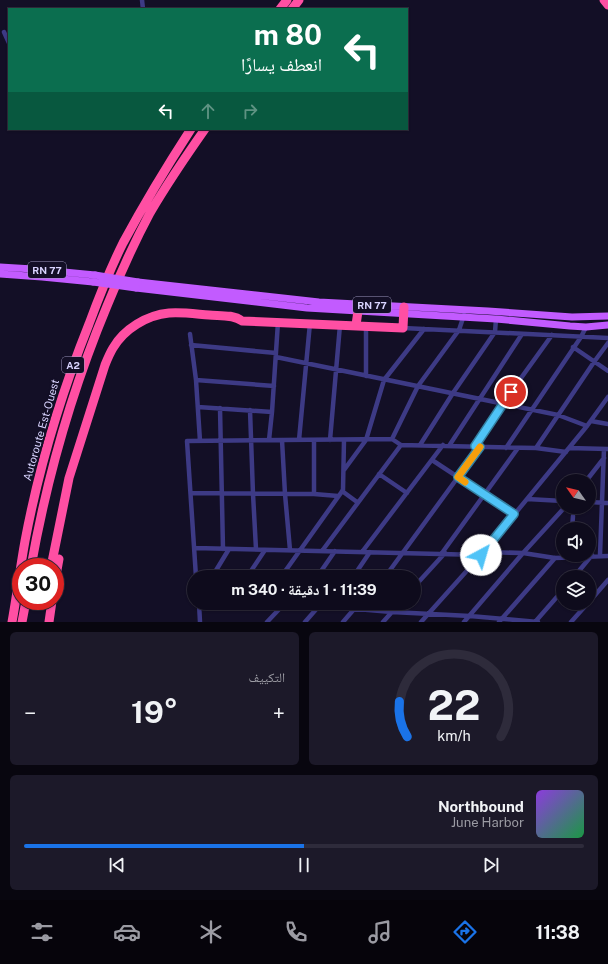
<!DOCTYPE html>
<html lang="ar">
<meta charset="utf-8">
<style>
body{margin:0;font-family:"Public Sans","Noto Naskh Arabic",sans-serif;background:#1c1929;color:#f1f3f6;direction:rtl;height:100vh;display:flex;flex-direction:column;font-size:15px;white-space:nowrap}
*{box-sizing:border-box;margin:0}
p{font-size:13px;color:#9b9ba3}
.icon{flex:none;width:22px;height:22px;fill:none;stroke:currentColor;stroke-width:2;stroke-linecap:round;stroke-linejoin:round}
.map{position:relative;height:622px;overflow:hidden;direction:ltr}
.panel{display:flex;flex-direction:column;gap:10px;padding:10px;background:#08060f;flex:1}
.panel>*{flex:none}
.hud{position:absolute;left:8px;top:8px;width:400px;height:122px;border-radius:0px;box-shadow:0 1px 3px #0004,0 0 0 1px #2e2b3b;direction:rtl;background:#0b6e4f;color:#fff;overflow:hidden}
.needle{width:26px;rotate:304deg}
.controls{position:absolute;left:556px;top:474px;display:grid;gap:8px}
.controls a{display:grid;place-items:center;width:40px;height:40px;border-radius:50%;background:#0e0b1c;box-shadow:0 1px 3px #0004,0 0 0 1px #2e2b3b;font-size:20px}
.speed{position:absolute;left:12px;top:558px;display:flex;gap:8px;font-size:20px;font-weight:700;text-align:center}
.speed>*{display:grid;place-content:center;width:52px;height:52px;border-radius:50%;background:#0e0b1c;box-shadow:0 1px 3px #0004,0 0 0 1px #2e2b3b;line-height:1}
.speed .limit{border:6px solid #d22;background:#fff;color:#111}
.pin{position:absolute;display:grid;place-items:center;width:34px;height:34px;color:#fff;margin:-17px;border:2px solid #fff;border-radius:50%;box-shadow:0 1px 4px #0007}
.me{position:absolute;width:44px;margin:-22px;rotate:39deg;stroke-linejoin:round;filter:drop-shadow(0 0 3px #0008)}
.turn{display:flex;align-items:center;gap:14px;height:84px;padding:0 20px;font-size:18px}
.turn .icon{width:52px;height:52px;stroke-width:2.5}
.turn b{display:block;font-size:28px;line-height:34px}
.lanes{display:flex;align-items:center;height:38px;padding:0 20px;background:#0003;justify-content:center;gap:20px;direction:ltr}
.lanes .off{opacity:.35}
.big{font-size:30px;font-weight:700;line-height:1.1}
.panel .card{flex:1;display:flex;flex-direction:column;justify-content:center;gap:6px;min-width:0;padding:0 14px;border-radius:6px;background:#1c1929}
.panel .dial{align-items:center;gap:0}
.dial svg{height:104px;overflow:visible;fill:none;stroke:#2e2b3b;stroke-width:7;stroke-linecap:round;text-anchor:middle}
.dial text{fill:#f1f3f6;stroke:none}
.song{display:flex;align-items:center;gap:12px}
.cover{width:48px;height:48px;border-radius:6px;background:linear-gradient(135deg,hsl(270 70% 55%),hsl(140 70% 35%))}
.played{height:4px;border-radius:2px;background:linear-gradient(90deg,#1a73e8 50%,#2e2b3b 50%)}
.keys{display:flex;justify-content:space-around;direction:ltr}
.heat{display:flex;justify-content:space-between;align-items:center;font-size:22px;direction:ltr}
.panel .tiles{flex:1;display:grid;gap:10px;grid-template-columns:1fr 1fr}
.card:last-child{grid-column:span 2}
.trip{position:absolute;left:187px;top:570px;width:234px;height:40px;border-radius:20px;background:#0e0b1c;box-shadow:0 1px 3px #0004,0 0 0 1px #2e2b3b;font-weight:700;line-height:40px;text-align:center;direction:rtl}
.dock{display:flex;height:64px;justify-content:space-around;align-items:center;background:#06040b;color:#9b9ba3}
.dock .icon{width:28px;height:28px}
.dock .current{color:#1a73e8}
.dock b{font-size:18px;color:#f1f3f6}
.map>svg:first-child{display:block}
</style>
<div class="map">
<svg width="608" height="622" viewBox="0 0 608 622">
<rect width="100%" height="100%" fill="#130f26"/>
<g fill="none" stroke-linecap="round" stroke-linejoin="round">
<path stroke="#3d3a85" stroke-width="4.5" d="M142 0 143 9
M4 32 9 43
M403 328 608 338
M190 334 196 380 200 441
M191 345 276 353
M573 347 608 371
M276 357 558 415 587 426
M366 376V326
M196 380 274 386
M198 407 272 412 278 322
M220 408 223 549
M250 410 253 494 256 549
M591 421 608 424
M392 439 418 386 459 330 464 315
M269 440 272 412
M282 440 285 494 290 550
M299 440 310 323
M330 440 340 325
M420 445 453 393 495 332 496 319
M449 446 522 334
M475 446 503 403 552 335
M506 448 581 337 586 327
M536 448 594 362 608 343
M569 448 608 449
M432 460 514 514
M344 470 366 440 384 380 424 329
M379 474 407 493
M586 481 604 458
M342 491 357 502
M191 493 314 494 338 496
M314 494V440
M527 499 563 501
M589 502 608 503
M572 529 573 516
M195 548 481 555
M322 551 401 445
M362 552 443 445
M483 552 523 553 555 558 608 556
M442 553 518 448
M600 555 604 449
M196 577 187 441 392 439 401 445 536 448 566 452
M212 577 229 549
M247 577 265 550
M281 577 343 490 344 440
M317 577 335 551
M353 577 370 552
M385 577 480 447
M574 577 592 555
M414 587 445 553
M589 602 608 580
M199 603 200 622
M285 603 392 612 470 616 538 622
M267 622 285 603
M305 622 319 606
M343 622 355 608
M383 622 400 603
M421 622 481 555 587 426 608 397
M464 622 523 553 565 507
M499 622 555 558
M535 622 563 590
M571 622 588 603"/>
<path stroke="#c25bff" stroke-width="7" d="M0 267 33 269 95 275
M0 274 42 277 93 282
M138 282 319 302 488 311 572 317 608 316
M136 288 307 308 496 319 570 326 586 327 608 325"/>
<path stroke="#ff4fa3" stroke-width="9" d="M604 0 608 5
M280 9 287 0
M292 9 299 0
M356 325 358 311
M31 567C47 477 72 390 107 306 120 274 134 243 150 213 167 184 186 156 205 129
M51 567 69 478 105 365C107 360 110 353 113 348 124 329 147 315 169 313 182 312 196 314 209 315 219 316 233 314 242 321L403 328 404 307
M55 581 59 559
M12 622C17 595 20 568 25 541 39 467 61 394 89 324 99 297 110 269 123 243 144 204 167 166 191 129
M22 622 26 601
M49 622 52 601"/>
<path stroke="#c25bff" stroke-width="7" d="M95 275 138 282
M93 282 136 288"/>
</g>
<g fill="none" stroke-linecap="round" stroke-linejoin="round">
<g stroke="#337fa1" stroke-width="10">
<path id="route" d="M481 555 514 514 458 477 480 447 475 446 511 392"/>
</g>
<use href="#route" stroke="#4fc3f7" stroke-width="7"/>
<path stroke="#f59e0b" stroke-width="7" d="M465 482 458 477 480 447"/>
</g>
<g text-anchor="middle" stroke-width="4" stroke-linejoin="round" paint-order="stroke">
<g fill="#130f26" stroke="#9e99be" stroke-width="1">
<rect x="28" y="262" width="38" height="16" rx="3"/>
<rect x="353" y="297" width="38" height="16" rx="3"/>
<rect x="62" y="357" width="22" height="16" rx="3"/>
</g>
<g font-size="10" font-weight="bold" fill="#d9d4ff">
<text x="47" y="274">RN 77</text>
<text x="372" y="309">RN 77</text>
<text x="73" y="369">A2</text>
</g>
<g font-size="11" fill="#d9d4ff" stroke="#130f26">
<text transform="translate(41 430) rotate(-74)" y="4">Autoroute Est-Ouest</text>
</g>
</g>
</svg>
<div class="controls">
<a><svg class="needle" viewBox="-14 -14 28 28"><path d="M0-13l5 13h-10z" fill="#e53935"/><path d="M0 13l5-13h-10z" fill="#9b9ba3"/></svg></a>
<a><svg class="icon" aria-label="sound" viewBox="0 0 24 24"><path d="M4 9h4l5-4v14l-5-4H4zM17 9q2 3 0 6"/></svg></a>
<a><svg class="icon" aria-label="layers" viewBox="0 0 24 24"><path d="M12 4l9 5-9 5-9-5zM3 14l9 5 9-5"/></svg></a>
</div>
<div class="speed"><div class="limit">30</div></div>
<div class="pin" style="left:511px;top:392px;background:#d93025"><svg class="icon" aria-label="arrive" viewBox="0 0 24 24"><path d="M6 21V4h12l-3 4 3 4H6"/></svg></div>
<svg class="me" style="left:481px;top:555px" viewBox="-20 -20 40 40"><circle r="19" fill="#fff"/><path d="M0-13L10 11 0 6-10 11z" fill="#4fc3f7"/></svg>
<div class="trip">11:39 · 1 دقيقة · 340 m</div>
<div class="hud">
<div class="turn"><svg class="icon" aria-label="left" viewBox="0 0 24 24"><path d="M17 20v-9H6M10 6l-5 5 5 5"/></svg><div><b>80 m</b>انعطف يسارًا</div></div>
<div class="lanes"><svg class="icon" aria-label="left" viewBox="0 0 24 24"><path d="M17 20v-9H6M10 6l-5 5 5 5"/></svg><svg class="icon off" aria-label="ahead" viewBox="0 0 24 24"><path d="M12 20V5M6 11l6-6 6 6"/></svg><svg class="icon off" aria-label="right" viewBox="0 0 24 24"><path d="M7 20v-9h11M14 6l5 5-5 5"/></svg></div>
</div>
</div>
<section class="panel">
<div class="tiles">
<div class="card dial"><svg viewBox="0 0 100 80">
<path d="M14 69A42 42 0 1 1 86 69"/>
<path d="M14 69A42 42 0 0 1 8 42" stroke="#1a73e8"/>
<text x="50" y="56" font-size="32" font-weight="700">22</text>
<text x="50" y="72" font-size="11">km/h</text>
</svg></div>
<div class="card"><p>التكييف</p>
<div class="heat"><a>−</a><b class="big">19°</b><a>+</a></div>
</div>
<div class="card">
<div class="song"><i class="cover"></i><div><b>Northbound</b><p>June Harbor</p></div></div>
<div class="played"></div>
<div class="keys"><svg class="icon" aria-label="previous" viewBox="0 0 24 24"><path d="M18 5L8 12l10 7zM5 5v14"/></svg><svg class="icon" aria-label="pause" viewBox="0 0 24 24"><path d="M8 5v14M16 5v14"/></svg><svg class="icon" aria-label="next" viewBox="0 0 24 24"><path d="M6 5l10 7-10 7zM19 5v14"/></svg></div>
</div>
</div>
</section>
<nav class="dock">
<b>11:38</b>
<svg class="icon current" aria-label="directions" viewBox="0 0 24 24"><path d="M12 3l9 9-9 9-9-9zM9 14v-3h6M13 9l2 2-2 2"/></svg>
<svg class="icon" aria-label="music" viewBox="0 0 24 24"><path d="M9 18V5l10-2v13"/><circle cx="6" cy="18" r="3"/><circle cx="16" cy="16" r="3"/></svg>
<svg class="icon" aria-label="phone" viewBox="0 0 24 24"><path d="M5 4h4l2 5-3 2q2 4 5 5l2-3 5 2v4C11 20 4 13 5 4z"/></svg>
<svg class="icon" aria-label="climate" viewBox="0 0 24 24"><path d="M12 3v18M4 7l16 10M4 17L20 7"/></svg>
<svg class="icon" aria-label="car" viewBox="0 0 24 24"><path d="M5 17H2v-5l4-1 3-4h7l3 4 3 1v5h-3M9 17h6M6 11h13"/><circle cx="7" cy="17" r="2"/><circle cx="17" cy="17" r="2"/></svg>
<svg class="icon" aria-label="filters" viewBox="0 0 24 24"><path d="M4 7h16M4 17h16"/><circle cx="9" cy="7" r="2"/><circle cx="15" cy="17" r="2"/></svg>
</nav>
